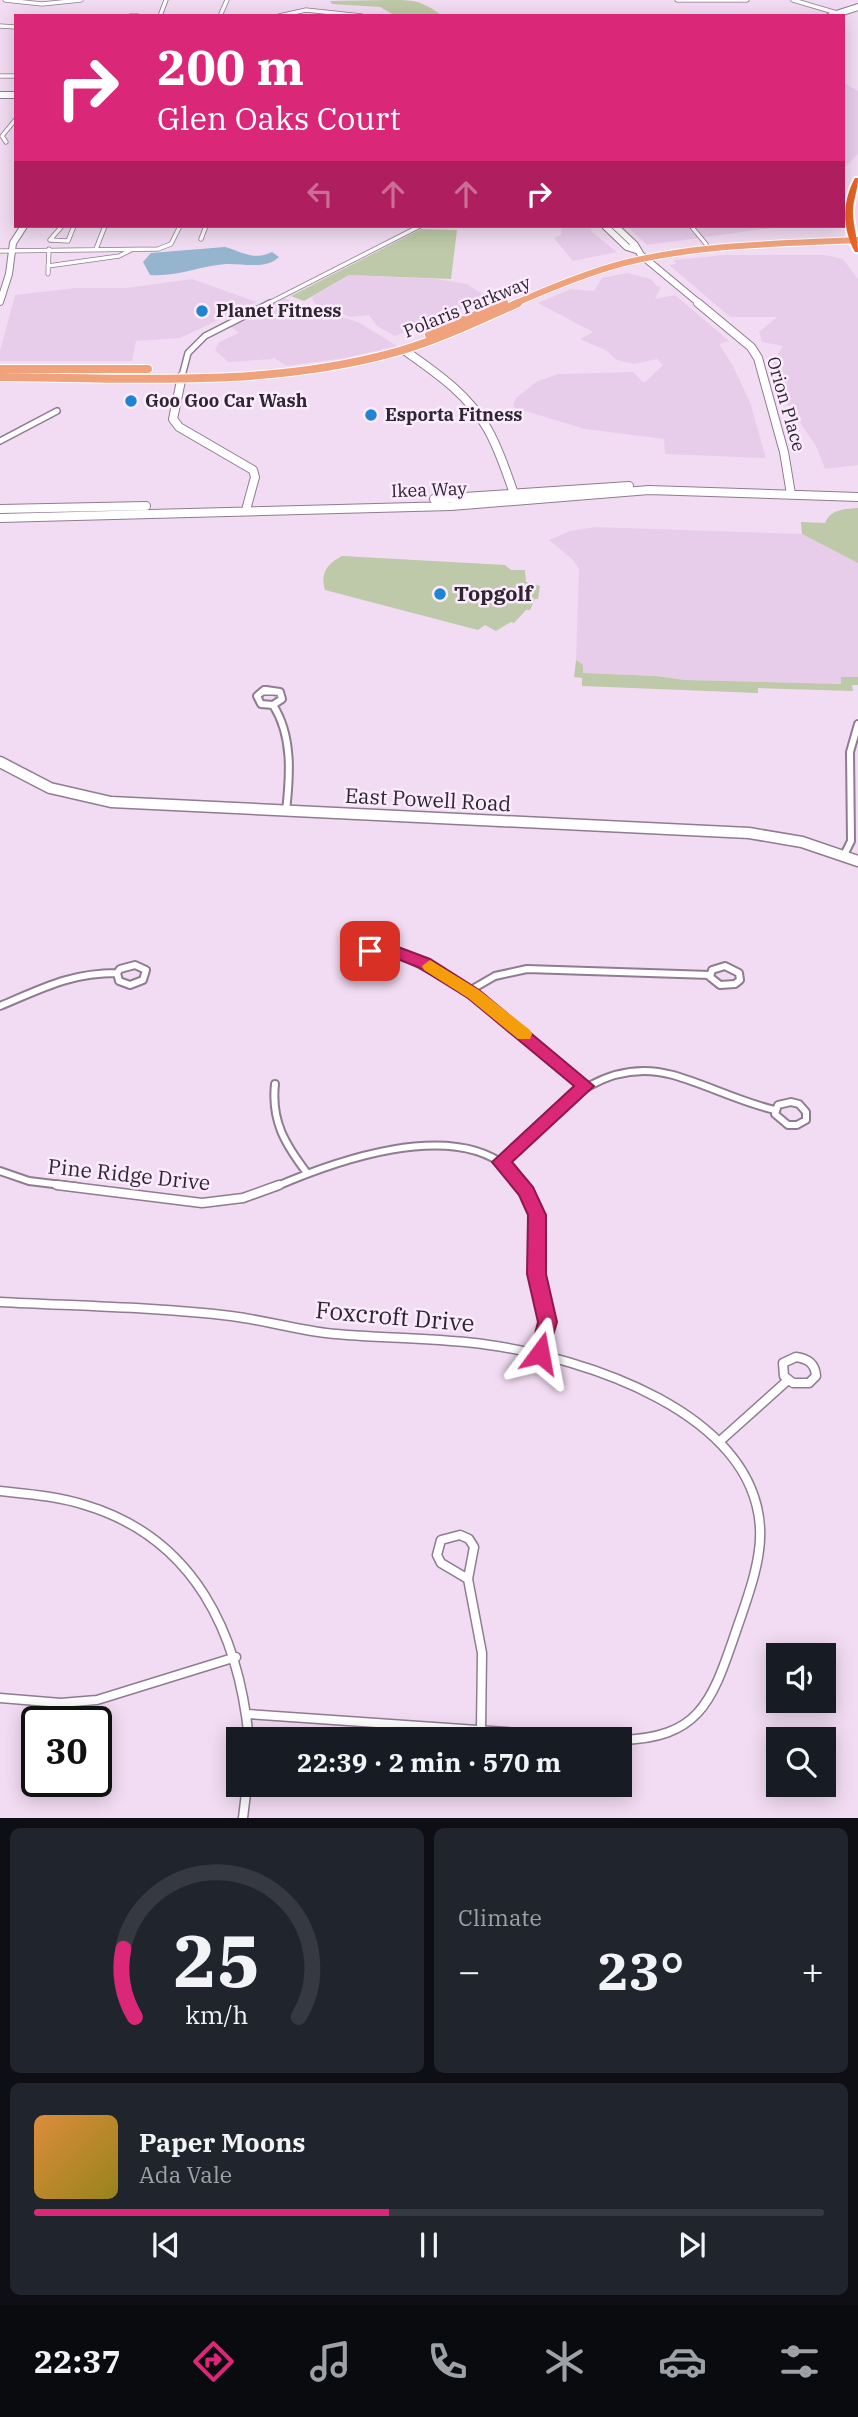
<!DOCTYPE html>
<meta charset="utf-8">
<style>
body{margin:0;font-family:"IBM Plex Serif",serif;background:#20242c;color:#f1f3f6;height:100vh;display:flex;flex-direction:column;font-size:26px;white-space:nowrap}
*{box-sizing:border-box;margin:0}
p{font-size:23px;color:#9ea1a6}
.icon{flex:none;width:38px;height:38px;fill:none;stroke:currentColor;stroke-width:2;stroke-linecap:round;stroke-linejoin:round}
.map{position:relative;height:1818px;overflow:hidden}
.sheet{display:flex;flex-direction:column;gap:10px;padding:10px;background:#0d0f14;flex:1}
.sheet>*{flex:none}
.top-card{position:absolute;left:14px;top:14px;width:831px;height:214px;border-radius:0px;box-shadow:0 4px 18px #0003;background:#db2777;color:#fff;overflow:hidden}
.buttons{position:absolute;left:766px;top:1643px;display:grid;gap:14px}
.buttons a{display:grid;place-items:center;width:70px;height:70px;border-radius:0px;background:#171b24;box-shadow:0 4px 18px #0003;font-size:35px}
.speed{position:absolute;left:21px;top:1706px;display:flex;gap:14px;font-size:35px;font-weight:700;text-align:center}
.speed>*{display:grid;place-content:center;width:91px;height:91px;border-radius:50%;background:#171b24;box-shadow:0 4px 18px #0003;line-height:1}
.speed .limit{border:4px solid #111;border-radius:10px;background:#fff;color:#111}
.pin{position:absolute;display:grid;place-items:center;width:60px;height:60px;color:#fff;margin:-30px;border-radius:14px;box-shadow:0 4px 10px #0006}
.me{position:absolute;width:77px;margin:-38px;rotate:13deg;stroke-linejoin:round;filter:drop-shadow(0 0 5px #0008)}
.turn{display:flex;align-items:center;gap:24px;height:147px;padding:0 28px;font-size:32px}
.turn .icon{width:91px;height:91px;stroke-width:2.5}
.turn b{display:block;font-size:49px;line-height:60px}
.lanes{display:flex;align-items:center;height:66px;padding:0 28px;background:#0003;justify-content:center;gap:35px;direction:ltr}
.lanes .off{opacity:.35}
.big{font-size:52px;font-weight:700;line-height:1.1}
.sheet .card{flex:1;display:flex;flex-direction:column;justify-content:center;gap:10px;min-width:0;padding:0 24px;border-radius:10px;background:#20242c}
.sheet .dial{align-items:center;gap:0}
.dial svg{height:182px;overflow:visible;fill:none;stroke:#363941;stroke-width:7;stroke-linecap:round;text-anchor:middle}
.dial text{fill:#f1f3f6;stroke:none}
.song{display:flex;align-items:center;gap:21px}
.cover{width:84px;height:84px;border-radius:10px;background:linear-gradient(135deg,hsl(30 70% 55%),hsl(50 70% 35%))}
.played{height:7px;border-radius:4px;background:linear-gradient(90deg,#db2777 45%,#363941 45%)}
.keys{display:flex;justify-content:space-around;direction:ltr}
.heat{display:flex;justify-content:space-between;align-items:center;font-size:38px;direction:ltr}
.sheet .tiles{flex:1;display:grid;gap:10px;grid-template-columns:1fr 1fr}
.card:last-child{grid-column:span 2}
.trip{position:absolute;left:226px;top:1727px;width:406px;height:70px;border-radius:0px;background:#171b24;box-shadow:0 4px 18px #0003;font-weight:700;line-height:70px;text-align:center}
.tabs{display:flex;height:112px;justify-content:space-around;align-items:center;background:#090b0e;color:#9ea1a6}
.tabs .icon{width:49px;height:49px}
.tabs .active{color:#db2777}
.tabs b{font-size:32px;color:#f1f3f6}
.map>svg:first-child{display:block}
</style>
<div class="map">
<svg width="858" height="1819" viewBox="0 0 858 1819">
<rect width="100%" height="100%" fill="#f2dcf3"/>
<path fill="#e8cdea" d="M844 83 858 91V154L844 168Z
M562 226H590L592 232 617 252 573 261 554 238 561 235Z
M627 226H787L647 245Z
M724 255H825L843 259 858 279V465L825 469 816 446 783 398 775 382 773 371V362L783 346 762 342 759 332 777 317H730L669 265 676 264 674 260Z
M627 273 651 279 657 286 661 287 655 299 675 295 729 341 719 344 733 366 750 402 766 458 665 454 664 439 585 429 515 408 513 405 516 398 536 382 558 374 633 372 644 383 663 365 657 359 634 364 617 360 607 351 580 339 593 332 538 303 571 289 594 291 602 278Z
M350 275 436 279 467 284 488 298 395 336 377 326 369 315 350 317 314 303 312 297Z
M192 279 257 302 180 338 136 341 132 361H0V351L15 295 76 288H125Z
M280 297 358 322 397 346 345 358 286 366 273 357V359L228 362 215 350 219 342 239 333 227 324Z
M595 527 802 534 858 563V677H841L842 684 685 680 656 676 582 673 576 660 579 569 573 560 549 540 570 531Z"/>
<path fill="#bdc9a8" d="M387 0C415 0 420 0 443 16H396L380 7 332 4 330 1Z
M421 229 457 230 451 279 349 275 304 301 291 296Z
M858 508V563L802 534 801 522 825 523C831 509 844 509 858 508Z
M342 556 505 565 511 570H525L526 582 540 586 538 599H535L530 610H526L514 623 511 622 496 631 485 625 478 630 325 590C320 573 327 564 342 556Z
M576 660 583 665V673L656 676 685 680 841 684V677H858V685H852L853 691 758 688V693L582 686V678L574 677Z"/>
<path fill="#95b4cd" d="M225 247C243 252 253 261 272 252L279 257C266 270 243 263 226 264 200 266 177 277 150 275L143 262 151 253Z"/>
<g fill="none" stroke-linecap="round" stroke-linejoin="round">
<g stroke="#8f7c91" stroke-width="5">
<path id="street-far3" d="M5 0 42 4 81 0
M677 0H747
M793 0 837 13
M130 16H138
M160 16 166 0
M220 16 227 0
M279 16 306 10 362 16
M0 26 16 27
M0 76H16
M6 142 2 136 16 119
M691 226 706 244
M201 239 206 226
M50 240 68 241 74 226
M50 240 62 226
M96 249 105 226
M0 251 158 249 171 244 180 226
M48 266 119 256 131 250
M48 274 49 249
M267 304 420 226"/>
</g>
<g stroke="#8f7c91" stroke-width="8">
<path id="street-far2" d="M182 376 188 353 205 336 270 303
M0 441 57 411
M262 692H280"/>
</g>
<g stroke="#8f7c91" stroke-width="10">
<path id="street-far1" d="M264 690 257 696 261 704 273 705 282 699 280 692 266 690
M273 705C293 736 290 776 286 811
M844 855 851 841 850 752 858 724
M371 932 382 937V947L370 951 356 946V937Z
M382 947C461 977 520 1033 585 1086
M135 965 146 970 143 980 130 985 119 981 117 973 120 969Z
M725 966 739 973 740 980 735 984 720 985 710 977 712 970Z
M469 991 495 976 527 969 710 975
M0 1006C43 988 70 973 117 973
M275 1084C271 1121 285 1144 307 1173
M791 1102 799 1104 806 1112V1120L797 1125H788L775 1114 778 1105Z
M501 1162C551 1116 597 1054 673 1075 708 1085 740 1102 775 1110
M0 1171 29 1181 78 1187
M275 1187C335 1161 449 1120 507 1167 514 1173 520 1181 525 1187"/>
</g>
<g stroke="#8f7c91" stroke-width="11">
<path id="street" d="M57 1185 202 1203 243 1198 279 1185
M524 1185C543 1216 534 1239 537 1272 542 1308 552 1314 540 1353
M0 1302C77 1306 154 1307 231 1316 263 1320 294 1329 326 1333 380 1339 435 1337 489 1345 584 1358 754 1412 760 1528 762 1563 745 1604 734 1637 711 1704 698 1738 620 1740
M796 1357C808 1359 815 1363 816 1376L809 1383H793L784 1376 783 1363Z
M720 1441 788 1380
M0 1491C28 1494 57 1496 85 1505 195 1538 239 1634 249 1740
M460 1535 469 1539 474 1547 468 1579 441 1563 437 1555 441 1540Z
M468 1579 482 1653 481 1729
M0 1698 61 1703 97 1700 236 1657
M248 1714 619 1740
M243 1818 247 1785"/>
</g>
<g stroke="#8f7c91" stroke-width="8">
<path id="secondary-far2" d="M830 16 858 7
M0 95H16
M605 226 627 247 636 250
M615 226 635 245 641 255 700 304
M0 302 9 274 13 243 24 226"/>
</g>
<g stroke="#8f7c91" stroke-width="10">
<path id="secondary-far1" d="M698 303 751 347 758 358 784 452 791 494
M404 350C435 372 468 394 487 428 500 450 507 475 516 499
M182 376 173 419 179 427 253 470 255 477 246 510
M434 499 629 486
M0 509 146 506
M0 518 451 506 649 490 858 497"/>
</g>
<g stroke="#8f7c91" stroke-width="13">
<path id="secondary" d="M0 762 50 788 111 802 749 833 802 842 858 861"/>
</g>
<g stroke="#fff" stroke-width="8">
<path id="primary-far1" d="M500 304 505 302
M514 304C550 288 586 273 624 263 701 244 780 244 858 240"/>
</g>
<g stroke="#fff" stroke-width="10">
<path id="primary" d="M429 335 504 303
M0 369H148
M0 377C131 378 267 388 396 352 438 340 478 321 518 303"/>
</g>
<g stroke="#fff" stroke-width="4">
<path id="highway" d="M855 178H858C858 190 853 200 853 212 853 226 858 239 858 252H855C842 228 842 202 855 178Z"/>
</g>
<use href="#street-far3" stroke="#fff" stroke-width="3.5"/>
<use href="#street-far2" stroke="#fff" stroke-width="5"/>
<use href="#street-far1" stroke="#fff" stroke-width="6"/>
<use href="#street" stroke="#fff" stroke-width="8"/>
<use href="#secondary-far2" stroke="#fff" stroke-width="6"/>
<use href="#secondary-far1" stroke="#fff" stroke-width="8"/>
<use href="#secondary" stroke="#fff" stroke-width="10"/>
<use href="#primary-far1" stroke="#f0a27d" stroke-width="6"/>
<use href="#primary" stroke="#f0a27d" stroke-width="8"/>
<use href="#highway" fill="#e66426" fill-rule="evenodd"/>
</g>
<path fill="#db2777" stroke="#8e194d" stroke-width="2" d="M382 941 430 959 479 990 594 1086 512 1162 533 1187 546 1215V1274L557 1322 546 1359 540 1361 533 1359 530 1353 538 1322 527 1274 528 1215 519 1195 492 1162 574 1086 468 998 418 967 382 953 370 957 364 955 362 951 364 948Z"/>
<path fill="#f59e0b" d="M430 960 479 990 530 1030 532 1034 530 1039H518L468 998 424 970 422 966Z"/>
<g fill="#2085d0" stroke="#fcebfe" stroke-width="2.5">
<circle cx="202" cy="311" r="7"/>
<circle cx="131" cy="401" r="7"/>
<circle cx="371" cy="415" r="7"/>
<circle cx="440" cy="594" r="7"/>
</g>
<g text-anchor="middle" stroke-width="5" stroke-linejoin="round" paint-order="stroke">
<g font-size="18" fill="#2e262f" stroke="#fcebfe">
<text transform="translate(467 307) rotate(-22)" y="6">Polaris Parkway</text>
<text transform="translate(786 404) rotate(74)" y="6">Orion Place</text>
<text transform="translate(429 490) rotate(-2)" y="6">Ikea Way</text>
</g>
<g font-size="18" font-weight="bold" fill="#2e262f" stroke="#fcebfe" text-anchor="start">
<text x="216" y="317">Planet Fitness</text>
<text x="145" y="407">Goo Goo Car Wash</text>
<text x="385" y="421">Esporta Fitness</text>
</g>
<g font-size="21" font-weight="bold" fill="#2e262f" stroke="#fcebfe" text-anchor="start">
<text x="454" y="601">Topgolf</text>
</g>
<g font-size="21" fill="#2e262f" stroke="#fcebfe">
<text transform="translate(428 800) rotate(3)" y="7">East Powell Road</text>
<text transform="translate(129 1175) rotate(6)" y="7">Pine Ridge Drive</text>
</g>
<g font-size="24" fill="#2e262f" stroke="#fcebfe">
<text transform="translate(395 1317) rotate(5)" y="8">Foxcroft Drive</text>
</g>
</g>
</svg>
<div class="buttons">
<a><svg class="icon" aria-label="sound" viewBox="0 0 24 24"><path d="M4 9h4l5-4v14l-5-4H4zM17 9q2 3 0 6"/></svg></a>
<a><svg class="icon" aria-label="search" viewBox="0 0 24 24"><circle cx="10" cy="10" r="6"/><path d="M15 15l6 6"/></svg></a>
</div>
<div class="speed"><div class="limit">30</div></div>
<div class="pin" style="left:370px;top:951px;background:#d93025"><svg class="icon" aria-label="arrive" viewBox="0 0 24 24"><path d="M6 21V4h12l-3 4 3 4H6"/></svg></div>
<svg class="me" style="left:540px;top:1353px" viewBox="-20 -20 40 40"><path d="M0-17L14 15 0 8-14 15z" fill="#db2777" stroke="#fff" stroke-width="4"/></svg>
<div class="trip">22:39 · 2 min · 570 m</div>
<div class="top-card">
<div class="turn"><svg class="icon" aria-label="right" viewBox="0 0 24 24"><path d="M7 20v-9h11M14 6l5 5-5 5"/></svg><div><b>200 m</b>Glen Oaks Court</div></div>
<div class="lanes"><svg class="icon off" aria-label="left" viewBox="0 0 24 24"><path d="M17 20v-9H6M10 6l-5 5 5 5"/></svg><svg class="icon off" aria-label="ahead" viewBox="0 0 24 24"><path d="M12 20V5M6 11l6-6 6 6"/></svg><svg class="icon off" aria-label="ahead" viewBox="0 0 24 24"><path d="M12 20V5M6 11l6-6 6 6"/></svg><svg class="icon" aria-label="right" viewBox="0 0 24 24"><path d="M7 20v-9h11M14 6l5 5-5 5"/></svg></div>
</div>
</div>
<section class="sheet">
<div class="tiles">
<div class="card dial"><svg viewBox="0 0 100 80">
<path d="M14 69A42 42 0 1 1 86 69"/>
<path d="M14 69A42 42 0 0 1 9 39" stroke="#db2777"/>
<text x="50" y="56" font-size="32" font-weight="700">25</text>
<text x="50" y="72" font-size="11">km/h</text>
</svg></div>
<div class="card"><p>Climate</p>
<div class="heat"><a>−</a><b class="big">23°</b><a>+</a></div>
</div>
<div class="card">
<div class="song"><i class="cover"></i><div><b>Paper Moons</b><p>Ada Vale</p></div></div>
<div class="played"></div>
<div class="keys"><svg class="icon" aria-label="previous" viewBox="0 0 24 24"><path d="M18 5L8 12l10 7zM5 5v14"/></svg><svg class="icon" aria-label="pause" viewBox="0 0 24 24"><path d="M8 5v14M16 5v14"/></svg><svg class="icon" aria-label="next" viewBox="0 0 24 24"><path d="M6 5l10 7-10 7zM19 5v14"/></svg></div>
</div>
</div>
</section>
<nav class="tabs">
<b>22:37</b>
<svg class="icon active" aria-label="directions" viewBox="0 0 24 24"><path d="M12 3l9 9-9 9-9-9zM9 14v-3h6M13 9l2 2-2 2"/></svg>
<svg class="icon" aria-label="music" viewBox="0 0 24 24"><path d="M9 18V5l10-2v13"/><circle cx="6" cy="18" r="3"/><circle cx="16" cy="16" r="3"/></svg>
<svg class="icon" aria-label="phone" viewBox="0 0 24 24"><path d="M5 4h4l2 5-3 2q2 4 5 5l2-3 5 2v4C11 20 4 13 5 4z"/></svg>
<svg class="icon" aria-label="climate" viewBox="0 0 24 24"><path d="M12 3v18M4 7l16 10M4 17L20 7"/></svg>
<svg class="icon" aria-label="car" viewBox="0 0 24 24"><path d="M5 17H2v-5l4-1 3-4h7l3 4 3 1v5h-3M9 17h6M6 11h13"/><circle cx="7" cy="17" r="2"/><circle cx="17" cy="17" r="2"/></svg>
<svg class="icon" aria-label="filters" viewBox="0 0 24 24"><path d="M4 7h16M4 17h16"/><circle cx="9" cy="7" r="2"/><circle cx="15" cy="17" r="2"/></svg>
</nav>
